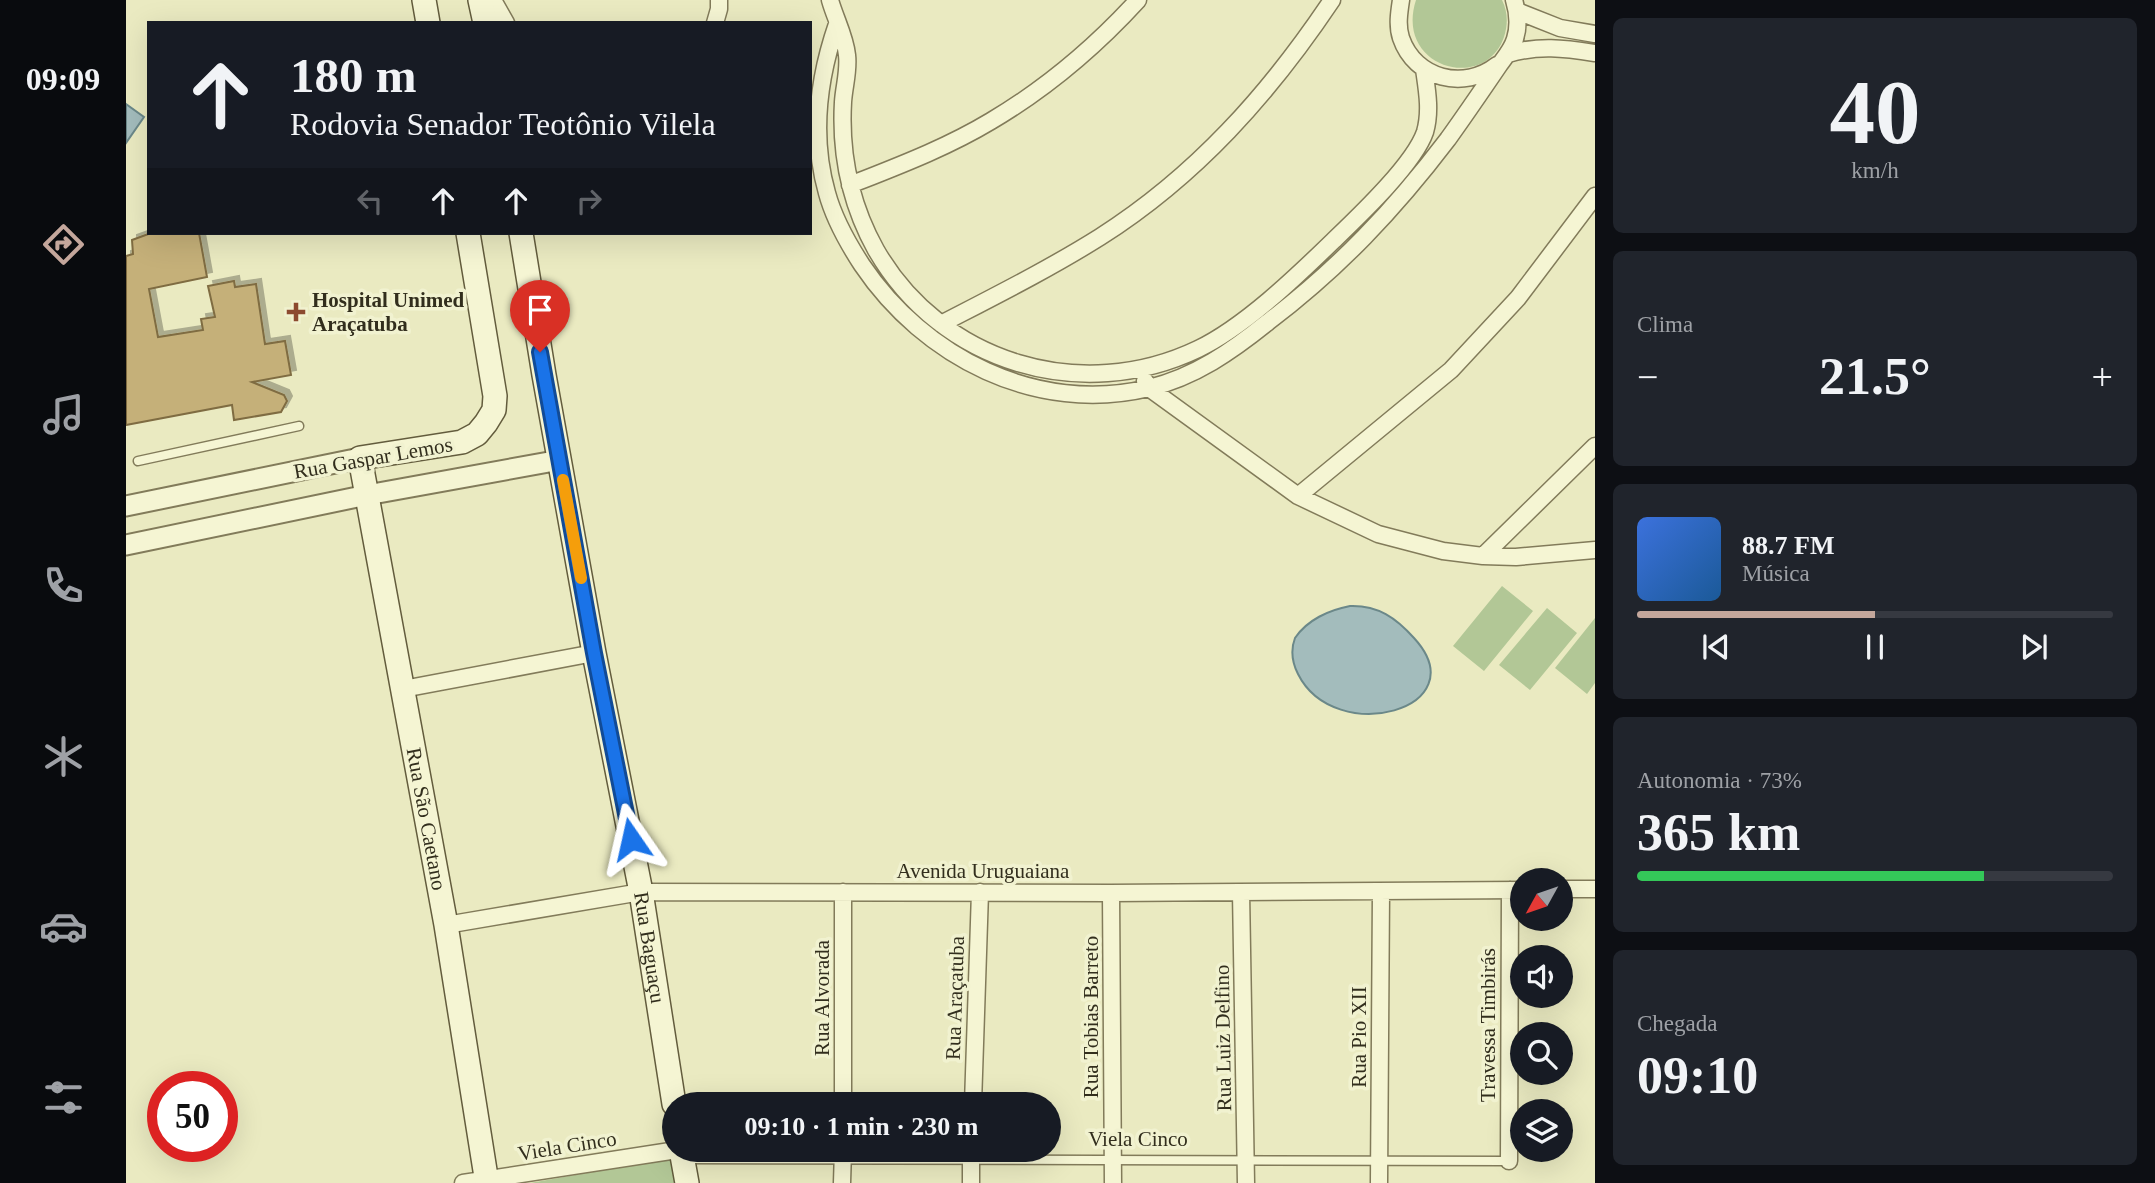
<!DOCTYPE html>
<html lang="pt">
<meta charset="utf-8">
<style>
body{margin:0;font-family:"Times New Roman",serif;background:#20242c;color:#f1f3f6;height:100vh;display:flex;flex-direction:column;font-size:26px;white-space:nowrap}
*{box-sizing:border-box;margin:0}
p{font-size:23px;color:#9ea1a6}
.icon{flex:none;width:38px;height:38px;fill:none;stroke:currentColor;stroke-width:2;stroke-linecap:round;stroke-linejoin:round}
.map{position:relative;flex:1;overflow:hidden}
.details{display:flex;flex-direction:column;gap:18px;padding:18px;background:#0d0f14;width:560px}
.details>*{flex:none}
.top-card{position:absolute;left:21px;top:21px;width:665px;height:214px;border-radius:0px;box-shadow:0 7px 28px #0002;background:#171b24;color:#f1f3f6;overflow:hidden}
.needle{width:46px;rotate:230deg}
.tools{position:absolute;left:1384px;top:868px;display:grid;gap:14px}
.tools a{display:grid;place-items:center;width:63px;height:63px;border-radius:50%;background:#171b24;box-shadow:0 7px 28px #0002;font-size:35px}
.speed{position:absolute;left:21px;top:1071px;display:flex;gap:14px;font-size:35px;font-weight:700;text-align:center}
.speed>*{display:grid;place-content:center;width:91px;height:91px;border-radius:50%;background:#171b24;box-shadow:0 7px 28px #0002;line-height:1}
.speed .limit{border:10px solid #d22;background:#fff;color:#111}
.pin{position:absolute;display:grid;place-items:center;width:60px;height:60px;color:#fff;margin:-72px -30px;border-radius:50% 50% 50% 0;rotate:-45deg;box-shadow:0 0 7px #0007}
.pin .icon{rotate:45deg}
.me{position:absolute;width:77px;margin:-38px;rotate:349deg;stroke-linejoin:round;filter:drop-shadow(0 0 5px #0008)}
.turn{display:flex;align-items:center;gap:24px;height:147px;padding:0 28px;font-size:32px}
.turn .icon{width:91px;height:91px;stroke-width:2.5}
.turn b{display:block;font-size:49px;line-height:60px}
.lanes{display:flex;align-items:center;height:66px;padding:0 28px;background:#0003;justify-content:center;gap:35px;direction:ltr}
.lanes .off{opacity:.35}
.big{font-size:52px;font-weight:600;line-height:1.1}
.details .tile{flex:1;display:flex;flex-direction:column;justify-content:center;gap:10px;min-width:0;padding:0 24px;border-radius:10px;background:#20242c}
.details .dial{align-items:center;gap:0}
.dial b{font-size:91px;line-height:1}
.song{display:flex;align-items:center;gap:21px}
.cover{width:84px;height:84px;border-radius:10px;background:linear-gradient(135deg,hsl(220 70% 55%),hsl(210 70% 35%))}
.played{height:7px;border-radius:4px;background:linear-gradient(90deg,#c4a79c 50%,#363941 50%)}
.keys{display:flex;justify-content:space-around;direction:ltr}
.heat{display:flex;justify-content:space-between;align-items:center;font-size:38px;direction:ltr}
.charge{height:10px;border-radius:5px;background:linear-gradient(90deg,#34c759 73%,#363941 0)}
.trip{position:absolute;left:536px;top:1092px;width:399px;height:70px;border-radius:35px;background:#171b24;box-shadow:0 7px 28px #0002;font-weight:600;line-height:70px;text-align:center}
main{display:flex;flex:1;min-height:0}
.tabs{display:flex;flex-direction:column;width:126px;justify-content:space-around;align-items:center;background:#090b0e;color:#9ea1a6}
.tabs .icon{width:49px;height:49px}
.tabs .active{color:#c4a79c}
.tabs b{font-size:32px;color:#f1f3f6}
.map>svg:first-child{display:block}
</style>
<main>
<nav class="tabs">
<b>09:09</b>
<svg class="icon active" aria-label="directions" viewBox="0 0 24 24"><path d="M12 3l9 9-9 9-9-9zM9 14v-3h6M13 9l2 2-2 2"/></svg>
<svg class="icon" aria-label="music" viewBox="0 0 24 24"><path d="M9 18V5l10-2v13"/><circle cx="6" cy="18" r="3"/><circle cx="16" cy="16" r="3"/></svg>
<svg class="icon" aria-label="phone" viewBox="0 0 24 24"><path d="M5 4h4l2 5-3 2q2 4 5 5l2-3 5 2v4C11 20 4 13 5 4z"/></svg>
<svg class="icon" aria-label="climate" viewBox="0 0 24 24"><path d="M12 3v18M4 7l16 10M4 17L20 7"/></svg>
<svg class="icon" aria-label="car" viewBox="0 0 24 24"><path d="M5 17H2v-5l4-1 3-4h7l3 4 3 1v5h-3M9 17h6M6 11h13"/><circle cx="7" cy="17" r="2"/><circle cx="17" cy="17" r="2"/></svg>
<svg class="icon" aria-label="filters" viewBox="0 0 24 24"><path d="M4 7h16M4 17h16"/><circle cx="9" cy="7" r="2"/><circle cx="15" cy="17" r="2"/></svg>
</nav>
<div class="map">
<svg width="1469" height="1183" viewBox="0 0 1469 1183">
<defs>
<filter id="shadow"><feDropShadow dx="5" dy="-5" stdDeviation="0" flood-color="#0004"/></filter>
</defs>
<rect width="100%" height="100%" fill="#eaeac1"/>
<path fill="#b2c796" d="M1290 0H1376C1382 12 1382 24 1378 37 1359 93 1268 68 1290 0Z
M1376 586 1407 611 1358 671 1327 646Z
M1421 608 1451 633 1404 690 1373 665Z
M1469 618V683L1461 694 1429 668Z
M551 1157 555 1183H404Z"/>
<path fill="#a3bcbc" stroke="#6b8889" stroke-width="2" d="M0 104 18 117 0 143Z
M1224 606C1252 605 1270 618 1288 638 1353 709 1209 748 1172 674 1166 662 1164 651 1169 638 1181 620 1203 610 1224 606Z"/>
<path fill="#c5b079" stroke="#7f6c42" stroke-width="2" filter="url(#shadow)" d="M25 233H73L81 277 23 289 32 337 77 330 75 319 89 317 82 286 108 281 109 287 130 284 139 344 159 341 165 375 126 382 158 395 161 401 155 412 108 420 106 405 0 425V256L7 254 6 240Z"/>
<g fill="none" stroke-linecap="round" stroke-linejoin="round">
<g stroke="#827b5a" stroke-width="11">
<path id="service" d="M12 461 173 426
M560 1159 1383 1161"/>
</g>
<g stroke="#827b5a" stroke-width="19">
<path id="minor" d="M367 0 380 23
M704 0C709 18 719 36 721 55 723 71 718 86 717 102 714 154 725 205 750 250 815 363 955 405 1072 349 1118 327 1170 277 1207 241 1233 216 1288 164 1299 132 1305 111 1301 90 1298 69
M1275 0C1273 13 1271 26 1275 38 1289 79 1338 91 1371 65
M1391 11 1434 28 1469 34
M589 23 593 9V0
M711 24C692 79 685 137 701 193 708 219 721 242 736 265 798 357 910 415 1023 388 1069 377 1106 351 1142 322 1213 268 1268 210 1322 139 1340 114 1357 89 1374 64 1380 56 1386 49 1389 39 1393 26 1392 13 1388 0
M1382 54C1412 45 1438 48 1469 53
M724 185C772 166 820 148 865 121 919 89 969 47 1012 0
M815 324C869 296 923 269 974 237 1070 176 1143 94 1206 0
M1019 381 1023 388 1172 496 1252 534 1317 551 1357 556 1390 557 1469 550
M1172 496 1325 370 1392 298 1469 196
M1357 556 1469 446
M277 689 468 653
M1435 889H1469
M1115 892 1120 1183
M985 893 987 1183
M320 925 515 892 985 893 1396 890
M717 1104V892
M847 1104 854 892
M1383 1161 1384 890
M337 1183 551 1150
M716 1183 717 1150
M845 1183V1150
M1253 1183 1255 892"/>
</g>
<g stroke="#827b5a" stroke-width="23">
<path id="tertiary" d="M0 506 234 458
M0 545 241 495 434 460"/>
</g>
<g stroke="#635c3d" stroke-width="26">
<g id="secondary">
<path d="M298 0 302 23"/>
<path d="M354 0 359 23"/>
<path id="s1" d="M342 233 369 396 368 410 360 423 351 434 336 442 234 458 320 925 361 1183"/>
<path id="s2" d="M395 233 418 375 468 653 515 892 548 1104"/>
<path d="M555 1150 561 1183"/>
</g>
</g>
<use href="#service" stroke="#f5f5d3" stroke-width="8"/>
<use href="#minor" stroke="#f5f5d3" stroke-width="16"/>
<use href="#tertiary" stroke="#f5f5d3" stroke-width="19"/>
<use href="#secondary" stroke="#f5f5d3" stroke-width="23"/>
</g>
<g fill="none" stroke-linecap="round" stroke-linejoin="round">
<g stroke="#114b97" stroke-width="18">
<path id="route" d="M414 352 468 653 505 839"/>
</g>
<use href="#route" stroke="#1a73e8" stroke-width="12"/>
<path stroke="#f59e0b" stroke-width="12" d="M437 480 455 578"/>
</g>
<path fill="#8c4a2f" stroke="#f1f2d0" stroke-width="2.5" d="M166.5 301.5h7v7h7v7h-7v7h-7v-7h-7v-7h7z"/>
<g text-anchor="middle" stroke-width="7" stroke-linejoin="round" paint-order="stroke">
<g font-size="21" font-weight="bold" fill="#322e1d" stroke="#f1f2d0" text-anchor="start">
<text x="186" y="307">Hospital Unimed<tspan x="186" dy="24">Araçatuba</tspan></text>
</g>
<g font-size="21" fill="#322e1d" stroke="#f1f2d0">
<text transform="translate(247 458) rotate(-10)" y="7">Rua Gaspar Lemos</text>
<text dy="7" stroke="none"><textPath href="#s1" startOffset="696">Rua São Caetano</textPath></text>
<text x="857" y="878">Avenida Uruguaiana</text>
<text dy="7" stroke="none"><textPath href="#s2" startOffset="726">Rua Baguaçu</textPath></text>
<text transform="translate(696 998) rotate(-90)" y="7">Rua Alvorada</text>
<text transform="translate(829 998) rotate(-88)" y="7">Rua Araçatuba</text>
<text transform="translate(965 1017) rotate(-90)" y="7">Rua Tobias Barreto</text>
<text transform="translate(1362 1025) rotate(-90)" y="7">Travessa Timbirás</text>
<text transform="translate(1233 1037) rotate(-90)" y="7">Rua Pio XII</text>
<text transform="translate(1097 1038) rotate(-91)" y="7">Rua Luiz Delfino</text>
<text x="1012" y="1146">Viela Cinco</text>
<text transform="translate(441 1146) rotate(-9)" y="7">Viela Cinco</text>
</g>
</g>
</svg>
<div class="tools">
<a><svg class="needle" viewBox="-14 -14 28 28"><path d="M0-13l5 13h-10z" fill="#e53935"/><path d="M0 13l5-13h-10z" fill="#9ea1a6"/></svg></a>
<a><svg class="icon" aria-label="sound" viewBox="0 0 24 24"><path d="M4 9h4l5-4v14l-5-4H4zM17 9q2 3 0 6"/></svg></a>
<a><svg class="icon" aria-label="search" viewBox="0 0 24 24"><circle cx="10" cy="10" r="6"/><path d="M15 15l6 6"/></svg></a>
<a><svg class="icon" aria-label="layers" viewBox="0 0 24 24"><path d="M12 4l9 5-9 5-9-5zM3 14l9 5 9-5"/></svg></a>
</div>
<div class="speed"><div class="limit">50</div></div>
<div class="pin" style="left:414px;top:352px;background:#d93025"><svg class="icon" aria-label="arrive" viewBox="0 0 24 24"><path d="M6 21V4h12l-3 4 3 4H6"/></svg></div>
<svg class="me" style="left:505px;top:839px" viewBox="-20 -20 40 40"><path d="M0-17L14 15 0 8-14 15z" fill="#1a73e8" stroke="#fff" stroke-width="4"/></svg>
<div class="trip">09:10 · 1 min · 230 m</div>
<div class="top-card">
<div class="turn"><svg class="icon" aria-label="ahead" viewBox="0 0 24 24"><path d="M12 20V5M6 11l6-6 6 6"/></svg><div><b>180 m</b>Rodovia Senador Teotônio Vilela</div></div>
<div class="lanes"><svg class="icon off" aria-label="left" viewBox="0 0 24 24"><path d="M17 20v-9H6M10 6l-5 5 5 5"/></svg><svg class="icon" aria-label="ahead" viewBox="0 0 24 24"><path d="M12 20V5M6 11l6-6 6 6"/></svg><svg class="icon" aria-label="ahead" viewBox="0 0 24 24"><path d="M12 20V5M6 11l6-6 6 6"/></svg><svg class="icon off" aria-label="right" viewBox="0 0 24 24"><path d="M7 20v-9h11M14 6l5 5-5 5"/></svg></div>
</div>
</div>
<section class="details">
<div class="tile dial"><b>40</b><p>km/h</p></div>
<div class="tile"><p>Clima</p>
<div class="heat"><a>−</a><b class="big">21.5°</b><a>+</a></div>
</div>
<div class="tile">
<div class="song"><i class="cover"></i><div><b>88.7 FM</b><p>Música</p></div></div>
<div class="played"></div>
<div class="keys"><svg class="icon" aria-label="previous" viewBox="0 0 24 24"><path d="M18 5L8 12l10 7zM5 5v14"/></svg><svg class="icon" aria-label="pause" viewBox="0 0 24 24"><path d="M8 5v14M16 5v14"/></svg><svg class="icon" aria-label="next" viewBox="0 0 24 24"><path d="M6 5l10 7-10 7zM19 5v14"/></svg></div>
</div>
<div class="tile"><p>Autonomia · 73%</p><b class="big">365 km</b><div class="charge"></div></div>
<div class="tile"><p>Chegada</p><b class="big">09:10</b></div>
</section>
</main>
